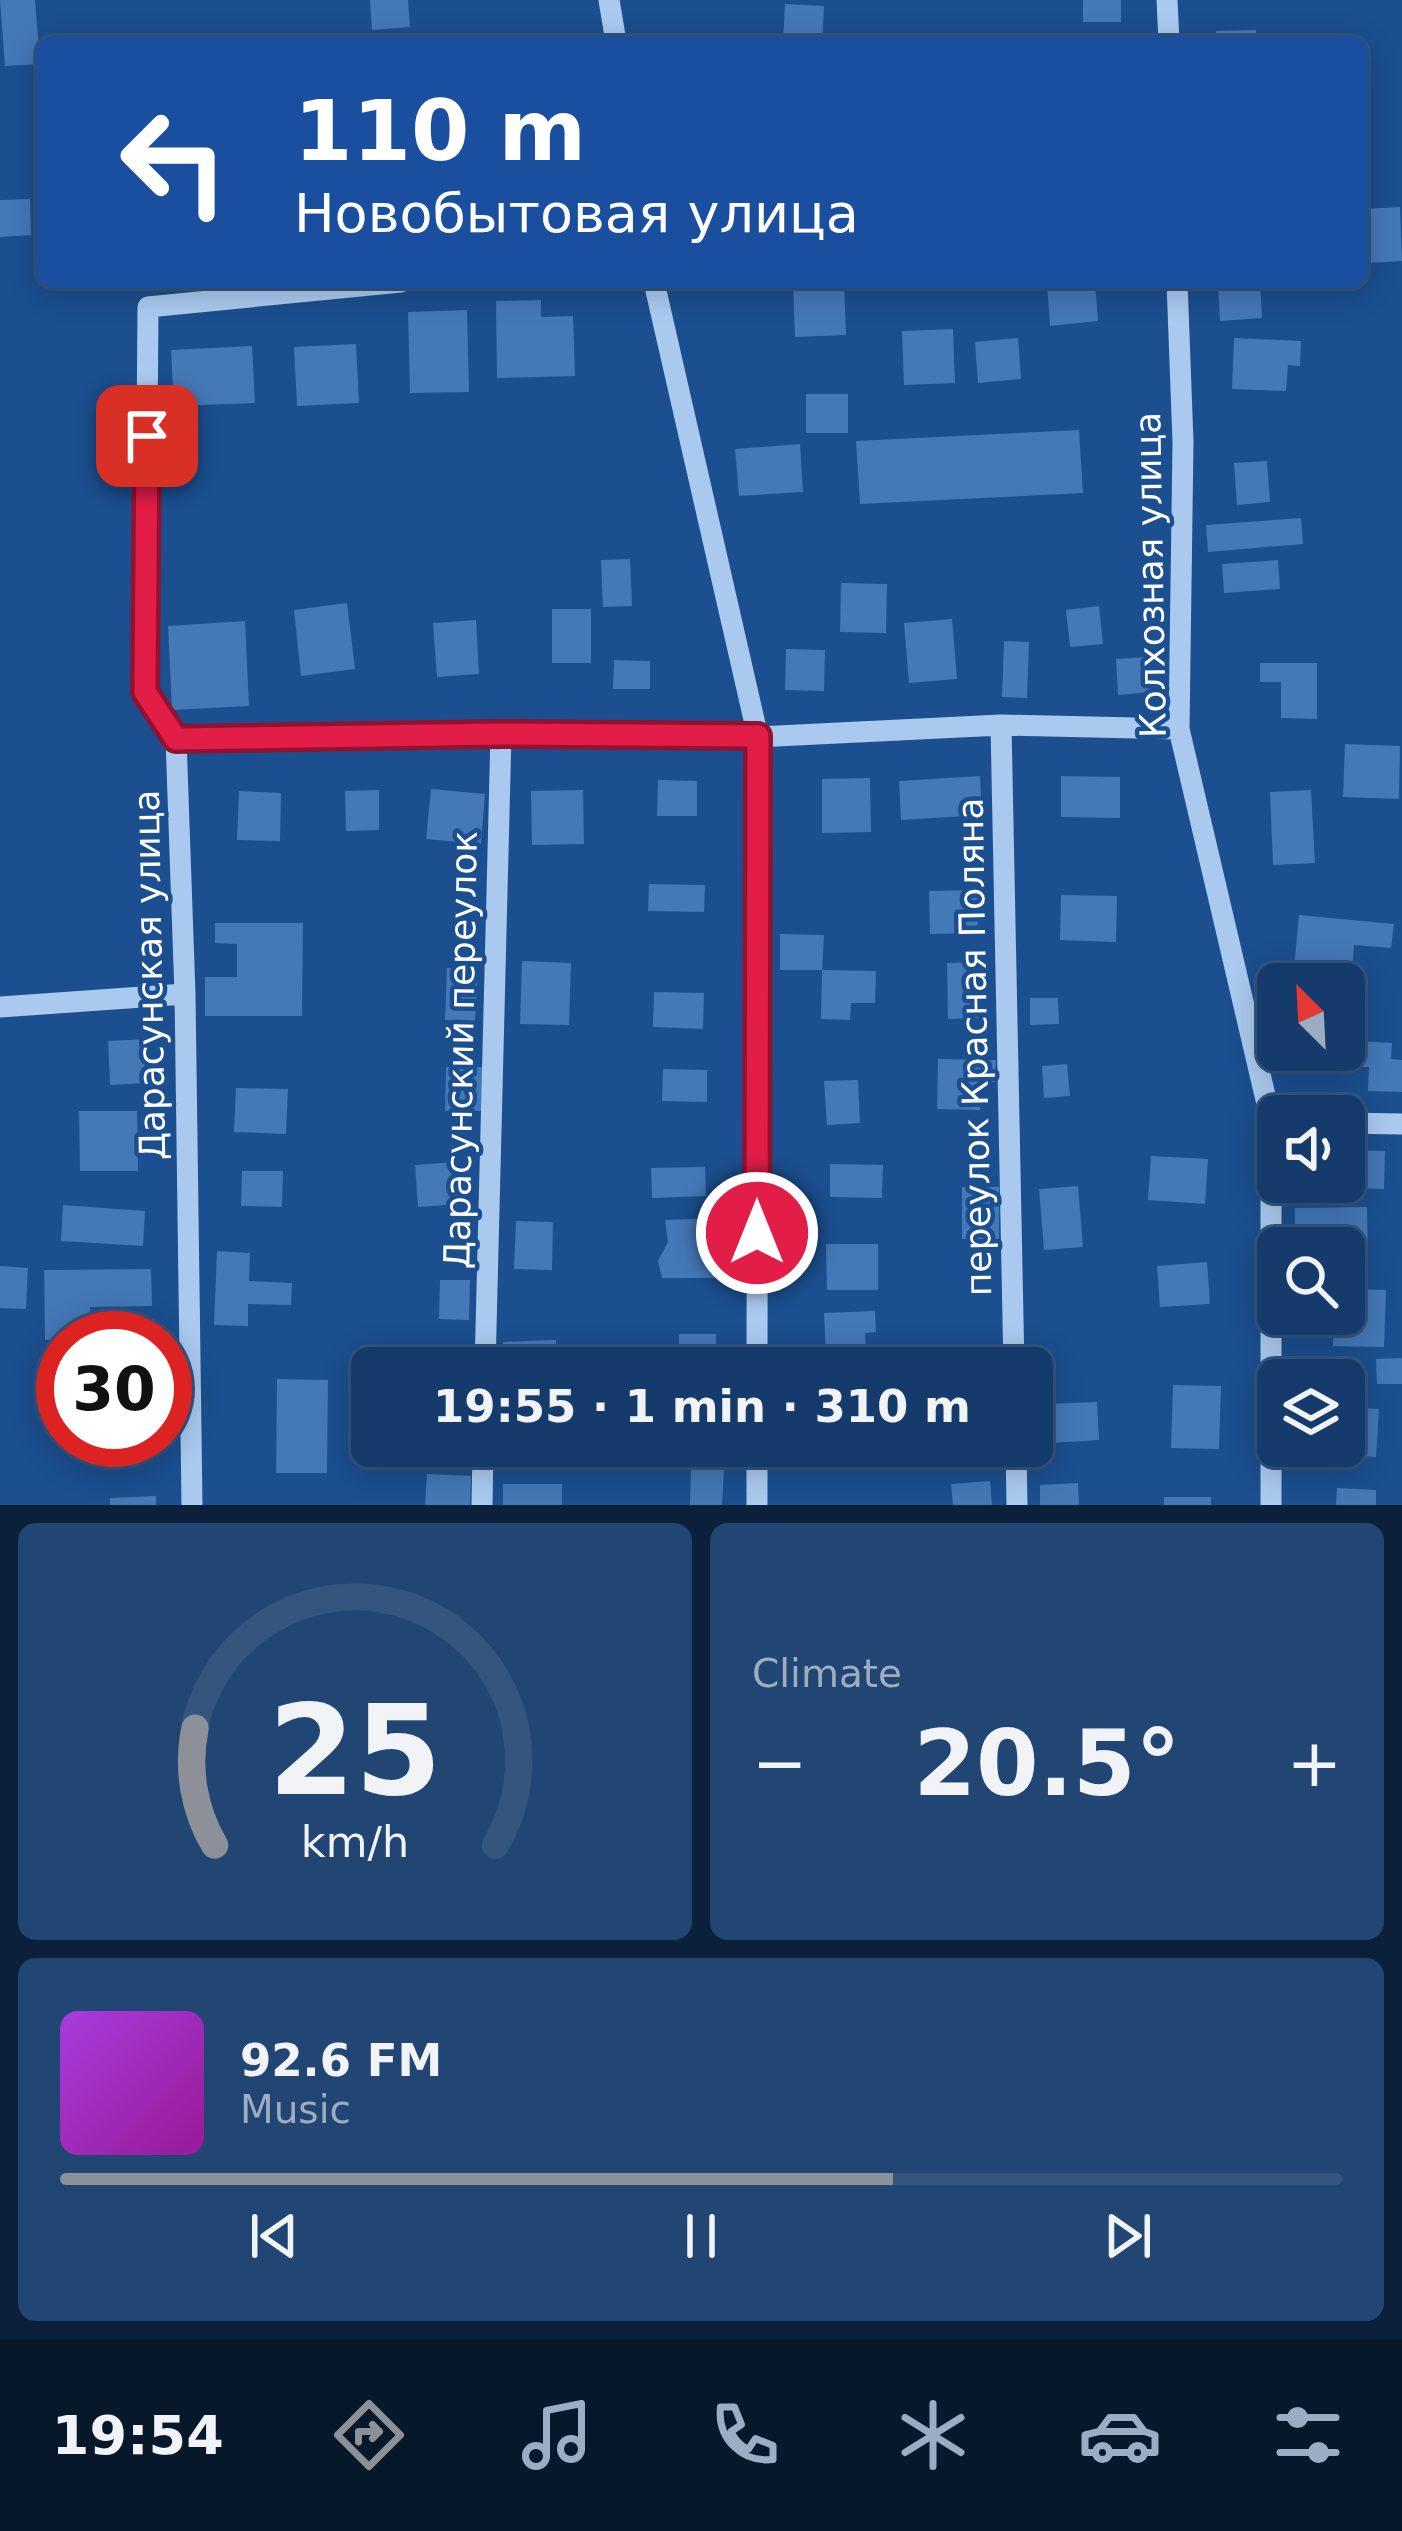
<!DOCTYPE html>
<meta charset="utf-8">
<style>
body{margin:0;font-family:"DejaVu Sans",sans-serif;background:#214673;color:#f1f3f6;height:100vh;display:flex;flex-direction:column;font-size:45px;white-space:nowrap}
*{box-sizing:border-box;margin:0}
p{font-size:39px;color:#9dadc1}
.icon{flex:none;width:66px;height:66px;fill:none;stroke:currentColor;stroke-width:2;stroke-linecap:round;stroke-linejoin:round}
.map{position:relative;height:1505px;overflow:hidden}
.panel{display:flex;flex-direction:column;gap:18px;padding:18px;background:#0b203b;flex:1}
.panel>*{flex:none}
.hud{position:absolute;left:36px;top:36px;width:1332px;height:252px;border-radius:18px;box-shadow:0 6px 30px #0003,0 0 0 3px #33557e;background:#1a4fa0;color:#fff;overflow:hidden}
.needle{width:78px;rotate:336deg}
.tools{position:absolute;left:1257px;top:963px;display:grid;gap:24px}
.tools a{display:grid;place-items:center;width:108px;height:108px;border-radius:18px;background:#143b6b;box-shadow:0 6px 30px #0003,0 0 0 3px #33557e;font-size:60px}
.speed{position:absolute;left:36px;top:1311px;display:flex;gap:24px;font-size:60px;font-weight:700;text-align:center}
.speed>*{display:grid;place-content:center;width:156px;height:156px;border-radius:50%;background:#143b6b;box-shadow:0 6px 30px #0003,0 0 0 3px #33557e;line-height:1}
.speed .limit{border:18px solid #d22;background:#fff;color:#111}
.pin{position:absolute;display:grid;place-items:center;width:102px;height:102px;color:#fff;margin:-51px;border-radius:24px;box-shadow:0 6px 18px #0006}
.me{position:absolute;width:132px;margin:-66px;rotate:0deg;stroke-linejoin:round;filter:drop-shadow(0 0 9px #0008)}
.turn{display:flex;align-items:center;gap:42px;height:252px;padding:0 60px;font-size:54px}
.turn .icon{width:156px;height:156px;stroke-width:2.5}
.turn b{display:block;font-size:84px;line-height:102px}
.big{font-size:90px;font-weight:800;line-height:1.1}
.panel .tile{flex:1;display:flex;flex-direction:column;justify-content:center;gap:18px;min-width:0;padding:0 42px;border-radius:18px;background:#214673}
.panel .dial{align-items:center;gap:0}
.dial svg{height:312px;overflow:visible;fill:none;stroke:#33557e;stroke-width:7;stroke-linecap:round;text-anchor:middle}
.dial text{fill:#f1f3f6;stroke:none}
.song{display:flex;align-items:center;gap:36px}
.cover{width:144px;height:144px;border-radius:18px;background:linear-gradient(135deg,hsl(280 70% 55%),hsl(300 70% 35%))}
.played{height:12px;border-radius:6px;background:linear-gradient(90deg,#8c9099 65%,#33557e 65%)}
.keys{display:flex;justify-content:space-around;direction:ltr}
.heat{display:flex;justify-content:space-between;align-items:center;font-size:66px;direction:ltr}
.panel .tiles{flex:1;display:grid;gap:18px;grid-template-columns:1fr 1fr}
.tile:last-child{grid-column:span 2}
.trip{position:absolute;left:351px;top:1347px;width:702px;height:120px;border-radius:18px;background:#143b6b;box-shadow:0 6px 30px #0003,0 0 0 3px #33557e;font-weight:800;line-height:120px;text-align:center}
.menu{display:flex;height:192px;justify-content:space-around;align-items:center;background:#08182b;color:#9dadc1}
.menu .icon{width:84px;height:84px}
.menu .selected{color:#8c9099}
.menu b{font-size:54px;color:#f1f3f6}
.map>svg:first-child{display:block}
</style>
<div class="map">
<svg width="1402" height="1505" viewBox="0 0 1402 1505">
<rect width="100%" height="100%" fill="#1b4f8f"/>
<path fill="#4478b7" d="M0 0H35L40 64 5 66Z
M370 0H408L410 27 372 30Z
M1083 0H1121V22H1083Z
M785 4 824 6 822 42H783Z
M1256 30 1257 42H1217L1216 31Z
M30 199 31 235 0 237V200Z
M1400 207 1402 261 1364 263 1362 209Z
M793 282H844L846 335 795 337Z
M1047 282H1095L1098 321 1050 326Z
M1218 282H1260L1262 318 1220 321Z
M541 300V317L573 316 575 376 497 378 496 301Z
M467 310 469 392 410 393 408 312Z
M953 329 955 383 904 385 902 331Z
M1018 338 1021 379 978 383 975 342Z
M1234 338 1301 341 1300 366 1288 365 1286 391 1232 389Z
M356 344 359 403 297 406 294 347Z
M252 346 255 403 174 406 171 350Z
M806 394H848V433H806Z
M1079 430 1083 493 860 504 856 441Z
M800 444 803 492 739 496 735 449Z
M1267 461 1270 502 1237 505 1234 463Z
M1301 518 1303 544 1208 552 1206 525Z
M630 559 632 606 603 607 601 560Z
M1278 560 1280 589 1224 593 1222 564Z
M841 583 887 584 886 633 840 632Z
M347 603 355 669 301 676 294 610Z
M1099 606 1103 644 1070 647 1066 610Z
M552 609H591V663H552Z
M952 619 957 679 909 683 904 623Z
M476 620 479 674 437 677 433 623Z
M245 621 249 706 172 710 168 626Z
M1004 641 1029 642 1027 698 1002 697Z
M786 649 825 650 824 691 785 690Z
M1149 657 1152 692 1118 695 1116 659Z
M614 660 650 661V689H613Z
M1260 663H1317V719L1281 718V682H1260Z
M1345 744 1400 746 1399 799 1343 797Z
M980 776 982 815 901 820 899 781Z
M1061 776 1120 777V818L1061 817Z
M870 778 871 832 822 833V779Z
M658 780 697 781V816H657Z
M431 789 485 794 481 844 426 839Z
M379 790V830L346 831 345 791Z
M583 790 584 844 532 845 531 791Z
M1311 790 1315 863 1273 865 1270 792Z
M239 791 281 793 280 841 237 840Z
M649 884 705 885 704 912 648 911Z
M977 890 978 933 930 934 929 891Z
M1061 895 1117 896 1116 942 1060 940Z
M1299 915 1394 924 1391 948 1354 945 1351 984 1293 979Z
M215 923H303L302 1016H205V977H237V944L215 943Z
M780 934 824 935 822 970 876 971 875 1003H851L850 1020 821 1019 822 970H780Z
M522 961 571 963 569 1025 520 1024Z
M979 962V1018L948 1019 947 963Z
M447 968 478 969 475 1021 445 1020Z
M654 992 704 993 703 1029 653 1027Z
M1030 998H1058L1059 1024 1030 1025Z
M146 1039 148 1083 110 1085 108 1041Z
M1356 1041 1392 1043 1391 1059 1402 1060V1092L1368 1091 1369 1067H1355Z
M938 1059 996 1060 995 1082H981L980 1110 937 1109Z
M1067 1064 1070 1096 1044 1098 1042 1066Z
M446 1067H482V1111H445Z
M663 1069 707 1070V1102L662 1101Z
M858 1080 860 1123 827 1125 824 1081Z
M236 1088 288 1089 286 1134 234 1132Z
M79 1111H137L138 1171H80Z
M1344 1150 1385 1151 1384 1189 1316 1187V1182H1344Z
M1151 1156 1208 1159 1205 1204 1148 1200Z
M455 1162 459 1204 418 1207 415 1165Z
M830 1164 883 1165 882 1198 830 1197Z
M705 1167 706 1196 652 1198 651 1168Z
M242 1171H283L282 1207 241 1206Z
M1078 1186 1083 1247 1044 1250 1039 1189Z
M962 1187H999V1239H962Z
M63 1205 145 1211 143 1246 61 1241Z
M1367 1207 1368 1261H1344V1248H1295V1208Z
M719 1218 714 1278H662L658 1261 668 1242 665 1220Z
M516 1221 553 1222 552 1270 514 1269Z
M826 1244H878V1290H827Z
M217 1251 250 1253 249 1281 292 1283 291 1305 248 1304V1326L214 1325Z
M1207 1262 1210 1304 1160 1307 1157 1266Z
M0 1266 28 1268 26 1309 0 1308Z
M151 1269 152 1306 90 1307 91 1338 45 1340 44 1270Z
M440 1280H470L469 1320 439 1319Z
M1344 1289 1386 1290 1384 1347 1333 1346 1334 1314H1344Z
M875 1311 876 1332 865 1333 866 1356 826 1358 824 1313Z
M679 1334H716V1368H679Z
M556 1340V1368H504L503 1342Z
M1402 1358V1384H1377L1376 1359Z
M277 1379 328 1380 327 1473H276Z
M1173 1385 1221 1386 1219 1449 1171 1448Z
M1097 1402 1099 1440 1050 1443 1047 1404Z
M1344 1407 1379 1409 1376 1457 1337 1455V1446H1344Z
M75 1440H164L165 1445 76 1449Z
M668 1446H725L726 1465 669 1468Z
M835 1446H879L880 1459 836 1461Z
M691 1469 724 1470 722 1505H690Z
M427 1474 471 1476 470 1505H425Z
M990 1481 992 1505H953L951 1484Z
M1078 1483 1079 1505H1040V1485Z
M503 1484H562V1505H503Z
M1337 1488 1376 1490V1505H1336Z
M156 1496V1505H110V1498Z
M1164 1497H1211V1505H1164Z"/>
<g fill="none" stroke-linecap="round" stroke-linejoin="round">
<path stroke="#a9c9ee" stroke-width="21" d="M609 0 616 42
M1167 0 1169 42
M654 282 758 737 757 1368
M1177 282 1183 442 1179 729 1271 1121V1505
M1001 725 1014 1368
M176 739 501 734 758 737 1001 725 1179 729
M0 1007 185 994
M1344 1123 1402 1124
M485 1368 501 734
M1016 1446 1017 1505
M192 1505 185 994 176 739 145 692 148 307 401 282
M482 1505 483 1446
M757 1505V1446"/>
</g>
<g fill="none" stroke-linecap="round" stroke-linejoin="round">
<g stroke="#92132f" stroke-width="30">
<path id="route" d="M147 436 145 692 176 739 501 734 758 736 757 1233"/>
</g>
<use href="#route" stroke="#e11d48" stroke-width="21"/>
</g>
<g text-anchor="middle" stroke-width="9" stroke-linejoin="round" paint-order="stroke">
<g font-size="36" fill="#fff" stroke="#1b4f8f">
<text transform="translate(1150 575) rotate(-91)" y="13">Колхозная улица</text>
<text transform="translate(149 975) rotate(-91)" y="13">Дарасунская улица</text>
<text transform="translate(974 1047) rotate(-91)" y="13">переулок Красная Поляна</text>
<text transform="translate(460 1050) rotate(-89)" y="13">Дарасунский переулок</text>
</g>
</g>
</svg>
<div class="tools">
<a><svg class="needle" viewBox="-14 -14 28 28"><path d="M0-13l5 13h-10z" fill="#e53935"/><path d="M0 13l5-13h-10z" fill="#9dadc1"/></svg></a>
<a><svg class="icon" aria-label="sound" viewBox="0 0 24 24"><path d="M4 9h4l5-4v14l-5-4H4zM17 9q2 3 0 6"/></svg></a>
<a><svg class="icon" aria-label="search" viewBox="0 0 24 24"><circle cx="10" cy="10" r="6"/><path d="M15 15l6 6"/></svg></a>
<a><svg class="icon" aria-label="layers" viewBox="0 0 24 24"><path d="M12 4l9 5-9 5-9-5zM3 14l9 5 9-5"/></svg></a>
</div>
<div class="speed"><div class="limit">30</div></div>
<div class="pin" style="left:147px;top:436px;background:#d93025"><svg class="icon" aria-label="arrive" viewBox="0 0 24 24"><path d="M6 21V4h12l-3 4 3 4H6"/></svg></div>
<svg class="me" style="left:757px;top:1233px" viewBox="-20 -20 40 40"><circle r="17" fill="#e11d48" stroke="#fff" stroke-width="3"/><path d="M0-11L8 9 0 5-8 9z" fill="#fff"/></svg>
<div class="trip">19:55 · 1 min · 310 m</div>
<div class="hud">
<div class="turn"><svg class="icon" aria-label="left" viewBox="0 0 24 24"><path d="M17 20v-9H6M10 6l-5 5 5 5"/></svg><div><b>110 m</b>Новобытовая улица</div></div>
</div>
</div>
<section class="panel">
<div class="tiles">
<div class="tile dial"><svg viewBox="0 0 100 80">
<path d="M14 69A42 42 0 1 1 86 69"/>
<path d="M14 69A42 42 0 0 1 9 39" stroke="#8c9099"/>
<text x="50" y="56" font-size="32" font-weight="700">25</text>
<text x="50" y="72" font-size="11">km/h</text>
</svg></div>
<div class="tile"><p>Climate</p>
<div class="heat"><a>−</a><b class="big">20.5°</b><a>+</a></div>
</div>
<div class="tile">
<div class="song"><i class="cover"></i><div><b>92.6 FM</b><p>Music</p></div></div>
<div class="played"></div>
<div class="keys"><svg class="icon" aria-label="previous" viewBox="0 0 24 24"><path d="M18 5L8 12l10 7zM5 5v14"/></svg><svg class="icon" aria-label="pause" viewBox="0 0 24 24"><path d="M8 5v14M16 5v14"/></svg><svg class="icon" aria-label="next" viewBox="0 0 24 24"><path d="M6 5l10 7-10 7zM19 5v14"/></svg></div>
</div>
</div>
</section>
<nav class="menu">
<b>19:54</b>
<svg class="icon selected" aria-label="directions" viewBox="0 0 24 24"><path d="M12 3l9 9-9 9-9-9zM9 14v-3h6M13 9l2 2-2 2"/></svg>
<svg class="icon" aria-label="music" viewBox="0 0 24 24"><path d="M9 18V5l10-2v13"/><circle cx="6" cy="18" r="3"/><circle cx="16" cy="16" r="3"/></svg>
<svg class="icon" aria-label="phone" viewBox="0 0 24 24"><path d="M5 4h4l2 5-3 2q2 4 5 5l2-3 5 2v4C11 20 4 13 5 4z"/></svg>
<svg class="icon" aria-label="climate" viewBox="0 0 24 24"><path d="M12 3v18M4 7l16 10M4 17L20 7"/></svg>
<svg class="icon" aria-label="car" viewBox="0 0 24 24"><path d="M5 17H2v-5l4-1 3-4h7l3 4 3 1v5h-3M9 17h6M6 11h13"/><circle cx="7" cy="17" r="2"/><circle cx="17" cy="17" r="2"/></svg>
<svg class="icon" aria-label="filters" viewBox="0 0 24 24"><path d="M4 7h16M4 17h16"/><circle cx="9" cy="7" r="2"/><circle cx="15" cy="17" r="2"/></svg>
</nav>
